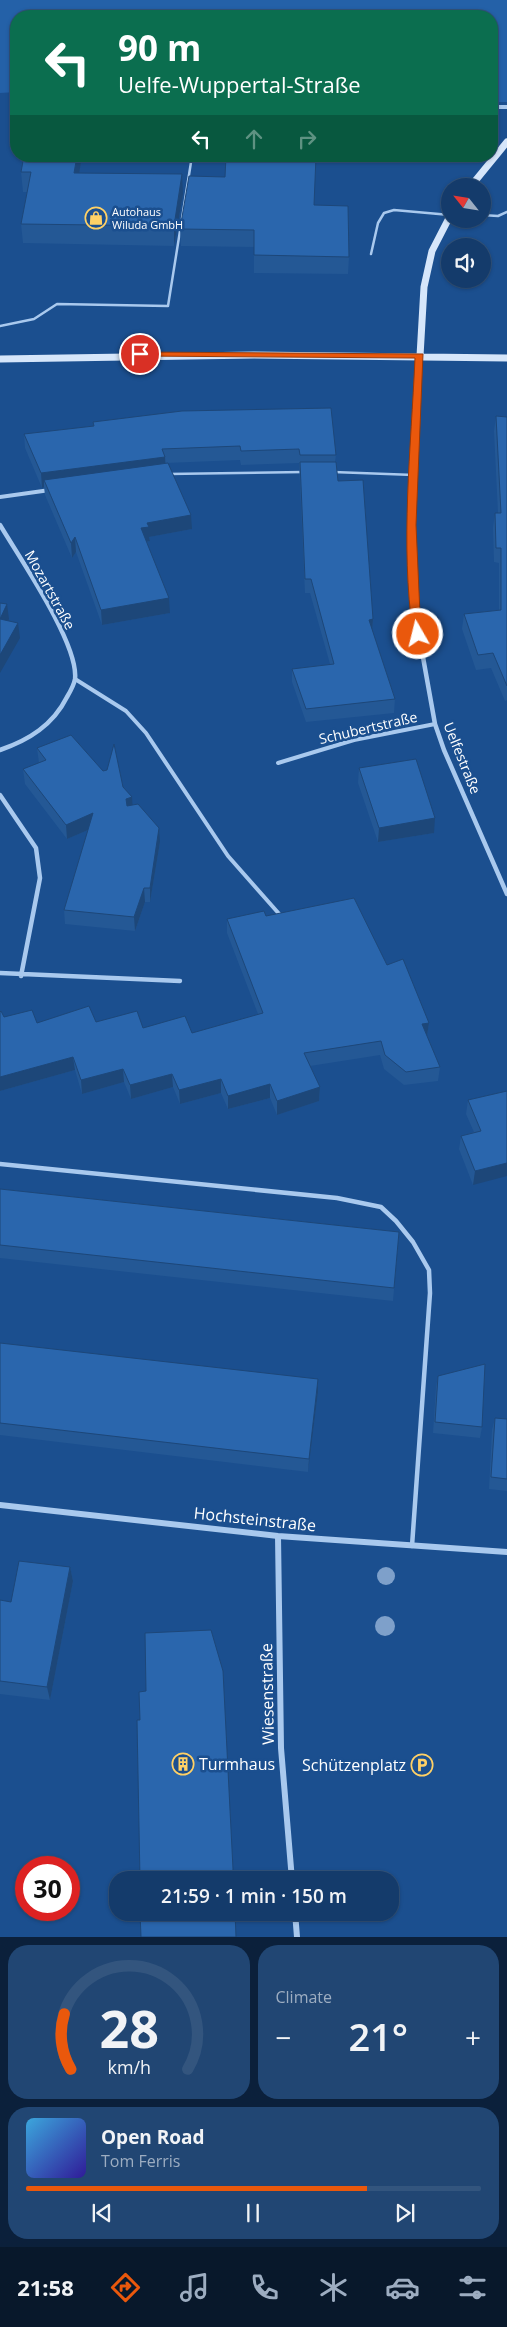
<!DOCTYPE html>
<meta charset="utf-8">
<style>
body{margin:0;font-family:"Open Sans",sans-serif;background:#214673;color:#f1f3f6;height:100vh;display:flex;flex-direction:column;font-size:19px;white-space:nowrap}
*{box-sizing:border-box;margin:0}
p{font-size:16px;color:#9dadc1}
.icon{flex:none;width:28px;height:28px;fill:none;stroke:currentColor;stroke-width:2;stroke-linecap:round;stroke-linejoin:round}
.map{position:relative;height:1937px;overflow:hidden}
.details{display:flex;flex-direction:column;gap:8px;padding:8px;background:#0b203b;flex:1}
.details>*{flex:none}
.banner{position:absolute;left:10px;top:10px;width:488px;height:152px;border-radius:20px;box-shadow:0 1px 4px #0004,0 0 0 1px #33557e;background:#0b6e4f;color:#fff;overflow:hidden}
.needle{width:32px;rotate:300deg}
.buttons{position:absolute;left:441px;top:178px;display:grid;gap:10px}
.buttons a{display:grid;place-items:center;width:50px;height:50px;border-radius:50%;background:#143b6b;box-shadow:0 1px 4px #0004,0 0 0 1px #33557e;font-size:25px}
.speed{position:absolute;left:15px;top:1856px;display:flex;gap:10px;font-size:25px;font-weight:700;text-align:center}
.speed>*{display:grid;place-content:center;width:65px;height:65px;border-radius:50%;background:#143b6b;box-shadow:0 1px 4px #0004,0 0 0 1px #33557e;line-height:1}
.speed .limit{border:8px solid #d22;background:#fff;color:#111}
.pin{position:absolute;display:grid;place-items:center;width:42px;height:42px;color:#fff;margin:-21px;border:2px solid #fff;border-radius:50%;box-shadow:0 1px 5px #0007}
.me{position:absolute;width:55px;margin:-28px;rotate:352deg;stroke-linejoin:round;filter:drop-shadow(0 0 4px #0008)}
.turn{display:flex;align-items:center;gap:18px;height:105px;padding:0 25px;font-size:22px}
.turn .icon{width:65px;height:65px;stroke-width:2.5}
.turn b{display:block;font-size:35px;line-height:42px}
.lanes{display:flex;align-items:center;height:48px;padding:0 25px;background:#0003;justify-content:center;gap:25px;direction:ltr}
.lanes .off{opacity:.35}
.big{font-size:38px;font-weight:600;line-height:1.1}
.details .widget{flex:1;display:flex;flex-direction:column;justify-content:center;gap:8px;min-width:0;padding:0 18px;border-radius:20px;background:#214673}
.details .dial{align-items:center;gap:0}
.dial svg{height:130px;overflow:visible;fill:none;stroke:#33557e;stroke-width:7;stroke-linecap:round;text-anchor:middle}
.dial text{fill:#f1f3f6;stroke:none}
.song{display:flex;align-items:center;gap:15px}
.cover{width:60px;height:60px;border-radius:8px;background:linear-gradient(135deg,hsl(200 70% 55%),hsl(250 70% 35%))}
.played{height:5px;border-radius:2px;background:linear-gradient(90deg,#ea580c 75%,#33557e 75%)}
.keys{display:flex;justify-content:space-around;direction:ltr}
.heat{display:flex;justify-content:space-between;align-items:center;font-size:28px;direction:ltr}
.details .tiles{flex:1;display:grid;gap:8px;grid-template-columns:1fr 1fr}
.widget:last-child{grid-column:span 2}
.trip{position:absolute;left:109px;top:1871px;width:290px;height:50px;border-radius:20px;background:#143b6b;box-shadow:0 1px 4px #0004,0 0 0 1px #33557e;font-weight:600;line-height:50px;text-align:center}
.menu{display:flex;height:80px;justify-content:space-around;align-items:center;background:#08182b;color:#9dadc1}
.menu .icon{width:35px;height:35px}
.menu .selected{color:#ea580c}
.menu b{font-size:22px;color:#f1f3f6}
.map>svg:first-child{display:block}
</style>
<div class="map">
<svg width="507" height="1937" viewBox="0 0 507 1937">
<rect width="100%" height="100%" fill="#1b4f8f"/>
<path fill="#2461a8" d="M0 0H507V102H491V16H16V92L0 93Z"/>
<g fill="none" stroke-linecap="round" stroke-linejoin="round">
<path stroke="#a9c9ee" stroke-width="2.5" d="M482 215 498 216 507 212
M371 254 378 223 384 213 394 210 450 215
M0 326 34 319 57 304 168 306 192 156
M333 472 414 475
M168 474 304 472"/>
<path stroke="#a9c9ee" stroke-width="4" d="M0 497 50 490
M75 679 126 711 146 733 228 856 281 916
M278 763 354 740 435 724"/>
<path stroke="#a9c9ee" stroke-width="4.5" d="M0 1164 337 1198 381 1207 396 1221 413 1242 429 1270 430 1293 412 1546"/>
<path stroke="#a9c9ee" stroke-width="4" d="M491 107H507
M414 479 420 356"/>
<path stroke="#a9c9ee" stroke-width="4.5" d="M414 478 412 525 414 607 435 724 444 750 507 894
M0 525C19 557 79 644 75 679 74 685 70 692 67 697 53 725 29 740 0 750
M0 795 36 848 40 878 21 976
M0 973 180 981"/>
<path stroke="#a9c9ee" stroke-width="6" d="M0 1505 278 1536 507 1552
M278 1536 281 1748 292 1880
M295 1912 297 1937"/>
<path stroke="#d6e6fa" stroke-width="7" d="M471 186 507 142
M420 356 424 287 432 251 450 216
M0 359 254 355 507 358"/>
</g>
<g fill="#7ea0ca">
<circle cx="386" cy="1576" r="9"/>
<circle cx="385" cy="1626" r="10"/>
</g>
<path fill="#245895" d="M24 156H82L79 173 183 194 174 246 23 243 21 224 27 192H23L21 172Z
M315 205 349 257 348 274 254 273V247L181 246 180 229Z
M182 411 336 455 335 462 338 481 373 619 372 630 395 699 394 713 306 722 292 682V669L330 664 310 593H305L299 463 241 465 240 460 166 463 192 529 149 537 150 541 147 542 170 613 102 625 76 552 72 558 45 495 44 487 42 488 25 448 24 434 93 426V422Z
M496 416 507 417V700L505 701 491 668 476 670 462 629 464 614 499 610V563L494 562 493 528 495 513H498L494 431Z
M37 748 103 771 123 787 132 805 160 842 150 902H145L135 931 65 924 64 910 88 830 67 839 25 784 23 769 39 763Z
M359 768 434 833 378 842 358 783Z
M266 916 387 965 429 1023 427 1036 440 1067 438 1081 404 1085 384 1069 380 1055 310 1066 320 1087 319 1101 277 1115 270 1098 228 1109 221 1093 180 1104 173 1087 131 1099 124 1082 82 1094 75 1070 0 1091V1012L4 1017 37 1023 96 1022 192 1033 258 1014 227 933V919Z
M507 1091 473 1185 459 1149 461 1136 474 1132 466 1114 468 1100Z
M0 1189 399 1232 393 1301 0 1258Z
M0 1343 318 1392 308 1472 0 1435Z
M438 1376 482 1427 480 1438 433 1433 436 1387Z
M495 1418 507 1419V1491L489 1489 492 1430Z
M70 1567 73 1581 50 1700 0 1694V1695V1600L11 1602Z"/>
<path fill="#1d4779" d="M77 156H82L76 193 74 173Z
M182 174 183 194 174 246V226Z
M165 457 166 471 44 480V487L42 488 41 473Z
M191 515 192 529 149 537 150 541 142 543 141 528 147 523Z
M75 537 76 552 72 558 71 543Z
M169 598 170 613 102 625 101 610Z
M7 604 9 619 2 634 0 619Z
M373 619 372 632 369 620Z
M18 623 20 638 0 673V655Z
M132 797 133 811 127 813 126 799Z
M93 813 95 827 67 839 66 825Z
M435 818 434 833 378 842 379 828Z
M159 828 160 842 150 902V888Z
M144 888 145 902 135 931 134 917Z
M429 1023 427 1036 420 1038 422 1024Z
M73 1057 75 1070 0 1091V1077Z
M123 1069 124 1082 82 1094 81 1080Z
M172 1074 173 1087 131 1099 130 1085Z
M221 1079V1093L180 1104 179 1090Z
M270 1084V1098L228 1109V1096Z
M320 1087 319 1101 277 1115V1101Z
M507 1163V1176L473 1185 475 1171Z
M318 1379V1392L308 1472 309 1459Z
M70 1567 73 1581 50 1700 47 1687Z"/>
<path fill="#2a66ad" stroke="#1d4779" d="M24 156H77L74 173 182 174 174 226 21 224 31 172H21Z
M226 156H316L314 205 348 206 349 257 254 255V230L180 229 189 176 225 177Z
M331 408 336 455H300L299 449 241 451 240 446 162 449 165 457 41 473 24 434 94 426 93 422 182 411Z
M496 416 507 417V686L493 653 478 655 464 614 501 610V548H496L495 513H501Z
M300 462H336L338 481 363 480 373 619 369 620 395 699 306 709 292 669 334 664 311 579H305Z
M168 463 191 515 147 523 149 527 141 528 169 598 101 610 75 537 71 543 44 480Z
M0 603 7 604 0 619Z
M0 619 18 623 0 655Z
M71 735 103 771 107 770 114 744 123 787 132 797 126 799 127 806 138 804 159 828 150 888H144L134 917 64 910 93 813 66 825 23 769 46 760 37 748Z
M416 759 435 818 379 828 359 768Z
M354 898 387 965 403 959 429 1023 422 1024 440 1067 406 1072 385 1055 381 1041 304 1053 320 1087 277 1101 270 1084 228 1096 221 1079 179 1090 172 1074 130 1085 123 1069 81 1080 73 1057 0 1077V1012L1 1011 4 1017 32 1010 37 1023 89 1006 96 1022 137 1011 143 1028 185 1016 192 1033 263 1013 227 919 264 911 266 916Z
M507 1091V1163L475 1171 461 1136 481 1131 468 1100Z
M0 1189 399 1232 394 1288 0 1245Z
M0 1343 318 1379 309 1459 0 1423Z
M485 1364 482 1427 435 1422 438 1376Z
M495 1418 507 1419V1479L491 1477Z
M19 1561 70 1567 47 1687 0 1681V1600L11 1602Z
M211 1630 223 1671 233 1869 232 1880H140L137 1720H140L139 1692 146 1691 145 1633Z
M140 1912H235L236 1937H141Z"/>
<path fill="#ea580c" stroke="#983908" d="M140 352 423 354 416 525 421 636 418 637 413 634C400 543 411 449 415 358L137 356V353Z"/>
<defs>
<g id="shop-ring" transform="scale(1.125)"><circle r="9.5" fill="#1b4f8f" stroke="#ffd166" stroke-width="1.5"/><path d="M-5-2.5h2.3a2.7 3.5 0 0 1 5.4 0H5L5.5 6h-11ZM-1.5-2.5h3a1.5 2.3 0 0 0-3 0Z" fill="#ffd166"/></g>
<g id="building-ring" transform="scale(1.125)"><circle r="9.5" fill="#1b4f8f" stroke="#ffd166" stroke-width="1.5"/><path d="M-4-6H4V6H1V3H-1V6H-4ZM-2.5-4.3h1.7v1.8h-1.7ZM.8-4.3h1.7v1.8H.8ZM-2.5-1h1.7V.8h-1.7ZM.8-1h1.7V.8H.8Z" fill="#ffd166"/></g>
<g id="parking-ring" transform="scale(1.125)"><circle r="9.5" fill="#1b4f8f" stroke="#ffd166" stroke-width="1.5"/><path d="M-3.5-5.5H1a3.5 3.5 0 0 1 0 7H-1V5.5H-3.5ZM-1-3.4V-.6H.8a1.4 1.4 0 0 0 0-2.8Z" fill="#ffd166"/></g>
</defs>
<g fill-rule="evenodd">
<use href="#shop-ring" x="96" y="218"/>
<use href="#building-ring" x="183" y="1764"/>
<use href="#parking-ring" x="422" y="1765"/>
</g>
<g text-anchor="middle" stroke-width="5" stroke-linejoin="round" paint-order="stroke">
<g font-size="11" fill="#fff" stroke="#1b4f8f" text-anchor="start">
<text x="112" y="216">Autohaus<tspan x="112" dy="13">Wiluda GmbH</tspan></text>
</g>
<g font-size="14" fill="#fff" stroke="#1b4f8f">
<text transform="translate(50 590) rotate(61)" y="5">Mozartstraße</text>
<text transform="translate(368 728) rotate(-13)" y="5">Schubertstraße</text>
<text transform="translate(462 758) rotate(68)" y="5">Uelfestraße</text>
</g>
<g font-size="16" fill="#fff" stroke="#1b4f8f">
<text transform="translate(255 1519) rotate(6)" y="6">Hochsteinstraße</text>
<text transform="translate(267 1694) rotate(-91)" y="6">Wiesenstraße</text>
</g>
<g font-size="16" fill="#fff" stroke="#1b4f8f" text-anchor="start">
<text x="199" y="1770">Turmhaus</text>
<text x="406" y="1771" text-anchor="end">Schützenplatz</text>
</g>
</g>
</svg>
<div class="buttons">
<a><svg class="needle" viewBox="-14 -14 28 28"><path d="M0-13l5 13h-10z" fill="#e53935"/><path d="M0 13l5-13h-10z" fill="#9dadc1"/></svg></a>
<a><svg class="icon" aria-label="sound" viewBox="0 0 24 24"><path d="M4 9h4l5-4v14l-5-4H4zM17 9q2 3 0 6"/></svg></a>
</div>
<div class="speed"><div class="limit">30</div></div>
<div class="pin" style="left:140px;top:354px;background:#d93025"><svg class="icon" aria-label="arrive" viewBox="0 0 24 24"><path d="M6 21V4h12l-3 4 3 4H6"/></svg></div>
<svg class="me" style="left:418px;top:634px" viewBox="-20 -20 40 40"><circle r="17" fill="#ea580c" stroke="#fff" stroke-width="3"/><path d="M0-11L8 9 0 5-8 9z" fill="#fff"/></svg>
<div class="trip">21:59 · 1 min · 150 m</div>
<div class="banner">
<div class="turn"><svg class="icon" aria-label="left" viewBox="0 0 24 24"><path d="M17 20v-9H6M10 6l-5 5 5 5"/></svg><div><b>90 m</b>Uelfe-Wuppertal-Straße</div></div>
<div class="lanes"><svg class="icon" aria-label="left" viewBox="0 0 24 24"><path d="M17 20v-9H6M10 6l-5 5 5 5"/></svg><svg class="icon off" aria-label="ahead" viewBox="0 0 24 24"><path d="M12 20V5M6 11l6-6 6 6"/></svg><svg class="icon off" aria-label="right" viewBox="0 0 24 24"><path d="M7 20v-9h11M14 6l5 5-5 5"/></svg></div>
</div>
</div>
<section class="details">
<div class="tiles">
<div class="widget dial"><svg viewBox="0 0 100 80">
<path d="M14 69A42 42 0 1 1 86 69"/>
<path d="M14 69A42 42 0 0 1 10 35" stroke="#ea580c"/>
<text x="50" y="56" font-size="32" font-weight="700">28</text>
<text x="50" y="72" font-size="11">km/h</text>
</svg></div>
<div class="widget"><p>Climate</p>
<div class="heat"><a>−</a><b class="big">21°</b><a>+</a></div>
</div>
<div class="widget">
<div class="song"><i class="cover"></i><div><b>Open Road</b><p>Tom Ferris</p></div></div>
<div class="played"></div>
<div class="keys"><svg class="icon" aria-label="previous" viewBox="0 0 24 24"><path d="M18 5L8 12l10 7zM5 5v14"/></svg><svg class="icon" aria-label="pause" viewBox="0 0 24 24"><path d="M8 5v14M16 5v14"/></svg><svg class="icon" aria-label="next" viewBox="0 0 24 24"><path d="M6 5l10 7-10 7zM19 5v14"/></svg></div>
</div>
</div>
</section>
<nav class="menu">
<b>21:58</b>
<svg class="icon selected" aria-label="directions" viewBox="0 0 24 24"><path d="M12 3l9 9-9 9-9-9zM9 14v-3h6M13 9l2 2-2 2"/></svg>
<svg class="icon" aria-label="music" viewBox="0 0 24 24"><path d="M9 18V5l10-2v13"/><circle cx="6" cy="18" r="3"/><circle cx="16" cy="16" r="3"/></svg>
<svg class="icon" aria-label="phone" viewBox="0 0 24 24"><path d="M5 4h4l2 5-3 2q2 4 5 5l2-3 5 2v4C11 20 4 13 5 4z"/></svg>
<svg class="icon" aria-label="climate" viewBox="0 0 24 24"><path d="M12 3v18M4 7l16 10M4 17L20 7"/></svg>
<svg class="icon" aria-label="car" viewBox="0 0 24 24"><path d="M5 17H2v-5l4-1 3-4h7l3 4 3 1v5h-3M9 17h6M6 11h13"/><circle cx="7" cy="17" r="2"/><circle cx="17" cy="17" r="2"/></svg>
<svg class="icon" aria-label="filters" viewBox="0 0 24 24"><path d="M4 7h16M4 17h16"/><circle cx="9" cy="7" r="2"/><circle cx="15" cy="17" r="2"/></svg>
</nav>
